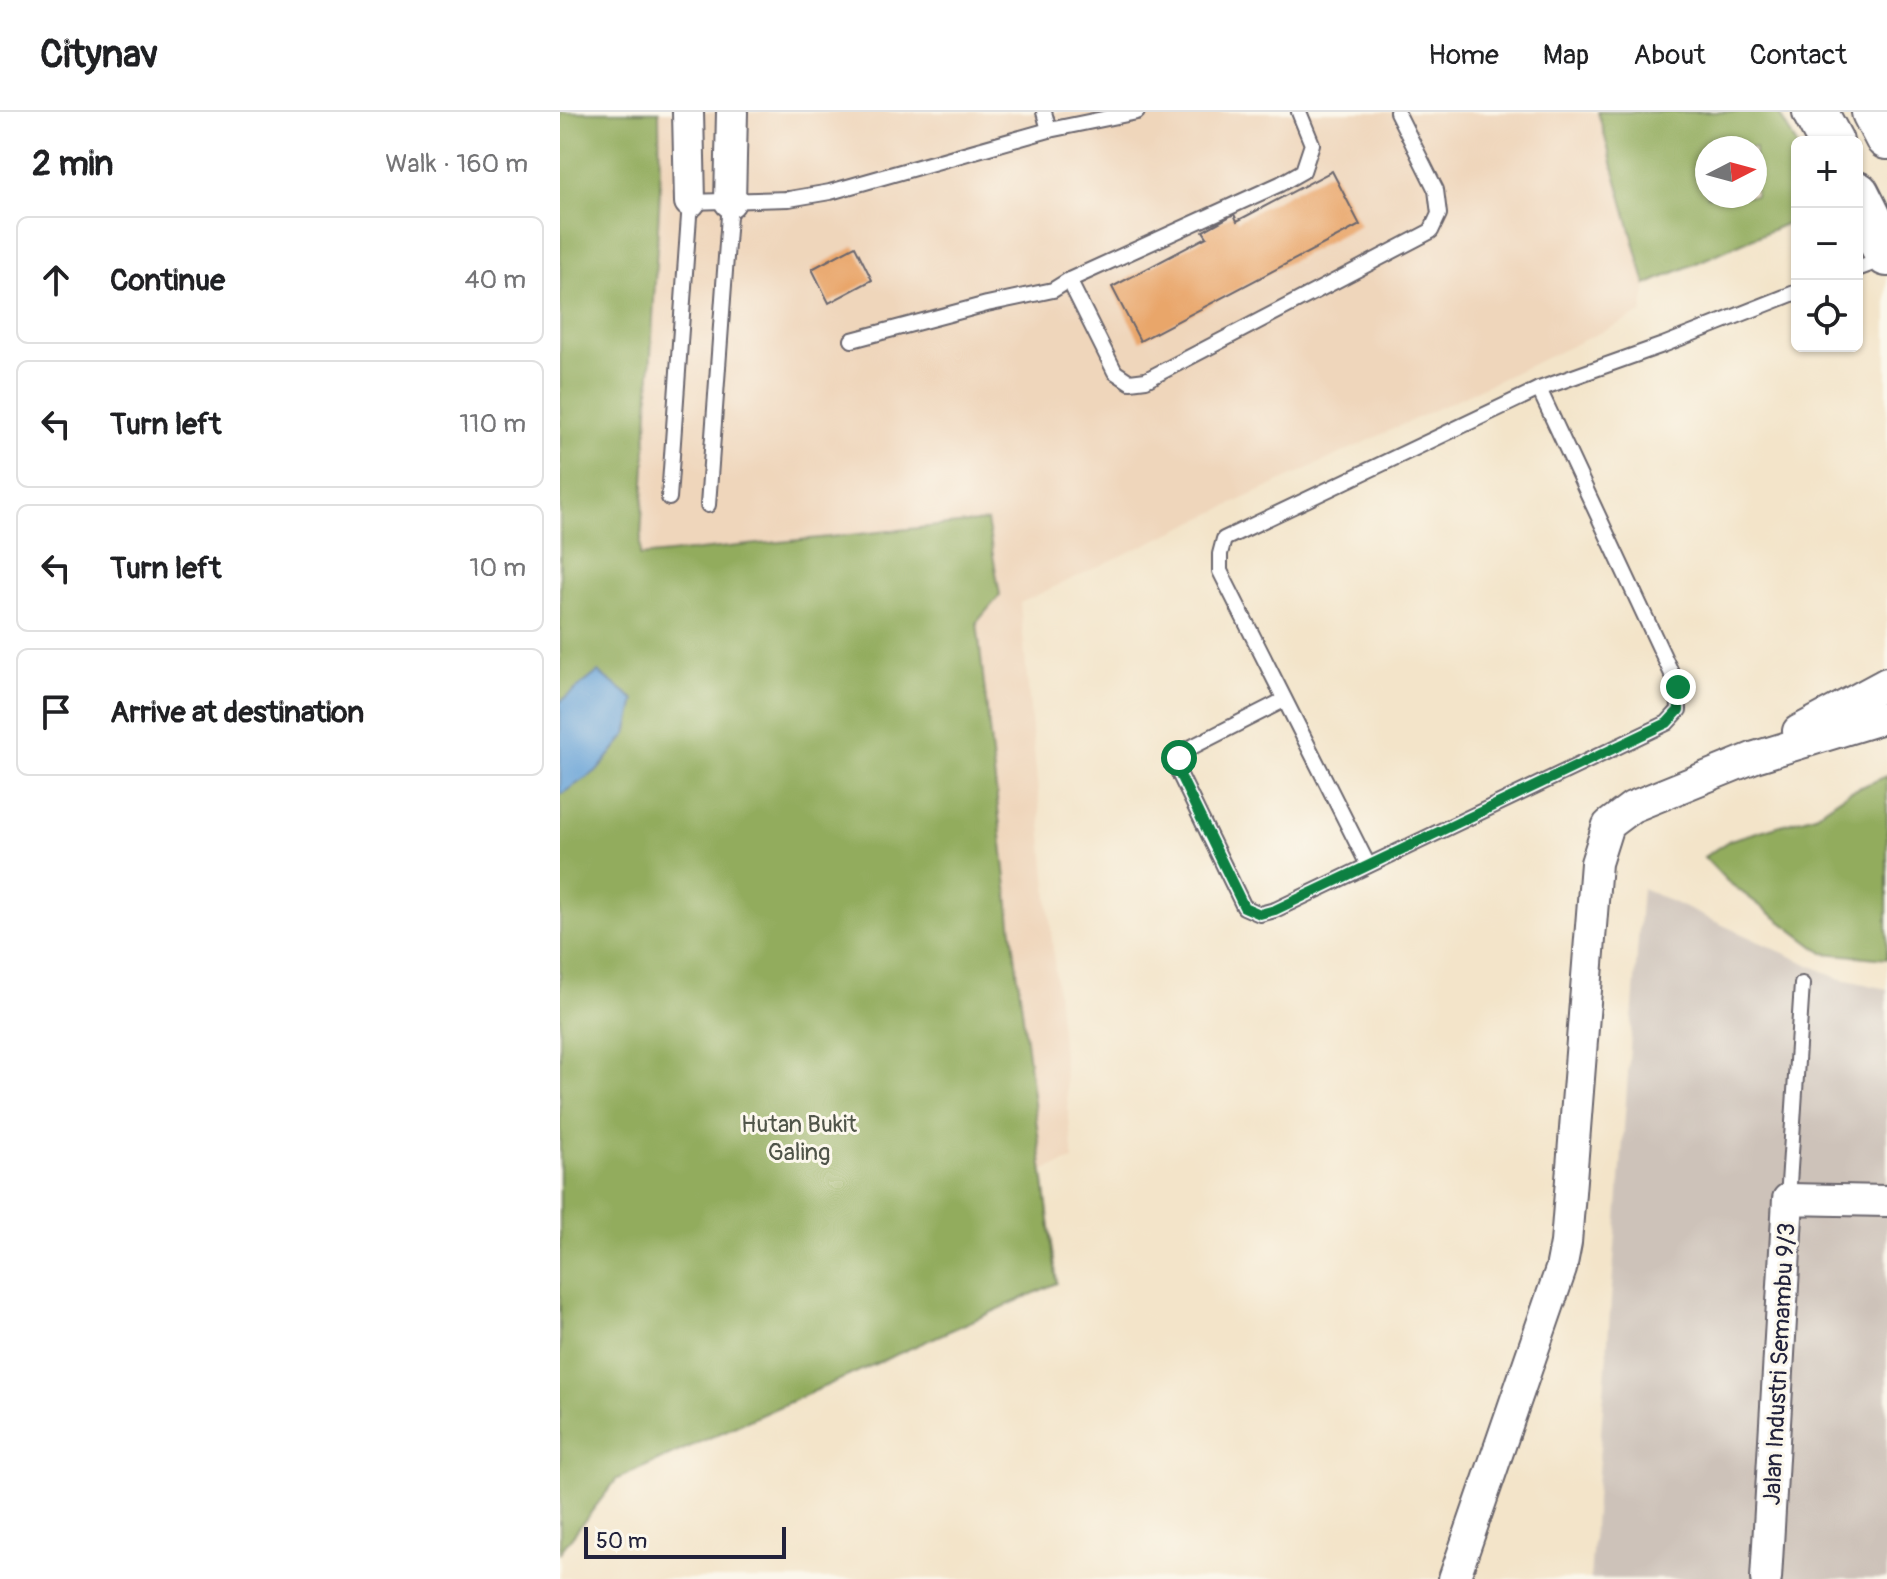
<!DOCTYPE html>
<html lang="en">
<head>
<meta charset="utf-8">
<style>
	:root { --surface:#fff; --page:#f2f2f2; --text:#202124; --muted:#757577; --line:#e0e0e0 }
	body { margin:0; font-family:Pangolin,sans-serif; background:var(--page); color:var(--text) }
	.controls { position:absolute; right:24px; top:24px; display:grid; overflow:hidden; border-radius:12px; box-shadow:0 2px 6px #0004 }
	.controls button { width:72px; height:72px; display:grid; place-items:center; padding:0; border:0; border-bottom:2px solid var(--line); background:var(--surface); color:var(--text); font:40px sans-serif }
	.compass { position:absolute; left:1135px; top:24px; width:72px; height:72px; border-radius:50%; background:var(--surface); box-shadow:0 2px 6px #0004; rotate:84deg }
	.scale { position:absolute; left:24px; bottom:20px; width:202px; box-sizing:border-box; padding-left:8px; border:4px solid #22223b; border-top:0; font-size:22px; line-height:28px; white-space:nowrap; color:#22223b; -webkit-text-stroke:6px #fbf7ec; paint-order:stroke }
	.stop { position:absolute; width:24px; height:24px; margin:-18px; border:6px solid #0b8043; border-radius:50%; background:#fff }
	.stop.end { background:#0b8043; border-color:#fff; box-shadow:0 2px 8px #0008 }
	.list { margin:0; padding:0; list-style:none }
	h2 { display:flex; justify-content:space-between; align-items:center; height:104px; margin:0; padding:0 32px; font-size:34px }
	h2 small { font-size:26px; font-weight:400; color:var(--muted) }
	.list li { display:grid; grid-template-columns:52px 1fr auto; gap:24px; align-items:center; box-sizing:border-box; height:128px; margin:0 16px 16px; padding:0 16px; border:2px solid var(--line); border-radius:12px }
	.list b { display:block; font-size:30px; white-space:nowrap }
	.list em { font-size:26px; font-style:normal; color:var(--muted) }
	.icon { flex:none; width:44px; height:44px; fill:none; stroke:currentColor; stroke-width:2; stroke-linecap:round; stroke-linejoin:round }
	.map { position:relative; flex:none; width:1327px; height:1467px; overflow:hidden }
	header { display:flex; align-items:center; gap:48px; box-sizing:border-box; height:112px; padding:0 40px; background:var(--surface); border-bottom:2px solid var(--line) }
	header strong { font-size:38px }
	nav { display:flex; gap:44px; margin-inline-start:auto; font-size:28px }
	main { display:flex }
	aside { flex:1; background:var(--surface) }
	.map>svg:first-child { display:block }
	.built { fill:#efd6bb; fill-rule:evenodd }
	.industrial { fill:#cdc2b9 }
	.forest { fill:#92ac5d; stroke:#5a674c; stroke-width:2; fill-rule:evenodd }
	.water { fill:#66a2d7; stroke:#446289; stroke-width:2 }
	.building { fill:#e9a66b }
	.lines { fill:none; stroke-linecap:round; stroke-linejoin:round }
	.lane-casing { stroke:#6b666d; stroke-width:18 }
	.street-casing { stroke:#6b666d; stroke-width:34 }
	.highway-casing { stroke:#6b666d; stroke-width:48 }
	.lane { stroke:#fff; stroke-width:14 }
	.street { stroke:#fff; stroke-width:30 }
	.highway { stroke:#fff; stroke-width:44 }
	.route { stroke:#0b8043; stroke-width:10 }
	.labels { text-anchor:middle; stroke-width:6; stroke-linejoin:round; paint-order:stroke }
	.park-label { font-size:24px; fill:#4f5449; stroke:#fbf7ec }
	.street-label { font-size:24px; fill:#22223b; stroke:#fbf7ec }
</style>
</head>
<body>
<header>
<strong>Citynav</strong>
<nav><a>Home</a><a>Map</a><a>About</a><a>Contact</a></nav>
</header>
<main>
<aside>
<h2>2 min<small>Walk · 160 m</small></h2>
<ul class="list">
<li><svg class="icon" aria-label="ahead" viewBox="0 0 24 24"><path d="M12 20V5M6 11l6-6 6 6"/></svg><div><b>Continue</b></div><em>40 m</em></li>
<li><svg class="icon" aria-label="left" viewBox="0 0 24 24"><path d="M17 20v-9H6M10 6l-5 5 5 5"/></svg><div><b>Turn left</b></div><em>110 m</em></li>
<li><svg class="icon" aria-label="left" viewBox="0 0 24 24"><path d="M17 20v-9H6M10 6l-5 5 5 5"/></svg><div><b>Turn left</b></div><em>10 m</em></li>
<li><svg class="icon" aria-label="arrive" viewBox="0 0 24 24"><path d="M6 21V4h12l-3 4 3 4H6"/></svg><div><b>Arrive at destination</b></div></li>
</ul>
</aside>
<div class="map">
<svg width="1327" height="1467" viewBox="0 0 1327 1467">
	<rect width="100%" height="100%" fill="#fbf7ec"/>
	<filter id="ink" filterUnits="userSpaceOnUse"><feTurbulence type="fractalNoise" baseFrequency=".0125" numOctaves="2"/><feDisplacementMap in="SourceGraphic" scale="16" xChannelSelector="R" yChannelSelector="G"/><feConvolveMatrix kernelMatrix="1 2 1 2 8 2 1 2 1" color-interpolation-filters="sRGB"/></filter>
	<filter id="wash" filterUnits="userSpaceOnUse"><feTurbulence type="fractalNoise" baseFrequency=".006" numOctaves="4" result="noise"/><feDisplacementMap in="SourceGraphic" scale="32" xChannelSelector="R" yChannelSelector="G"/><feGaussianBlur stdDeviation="1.8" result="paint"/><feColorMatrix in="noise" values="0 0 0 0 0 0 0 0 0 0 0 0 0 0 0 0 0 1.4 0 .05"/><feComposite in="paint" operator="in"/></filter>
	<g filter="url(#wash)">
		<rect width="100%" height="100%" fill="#f3e4c9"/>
		<!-- built -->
		<path class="built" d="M 0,0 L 1218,0 L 1237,33 L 1237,107 L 1087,173 L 1082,201 L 460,491 L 513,1048 L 0,1227 ZM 1147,36 L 1195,36 L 1195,84 L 1147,84 Z"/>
		<!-- industrial -->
		<polygon class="industrial" points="1082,776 1278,866 1327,877 1327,1467 1030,1467"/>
		<!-- forest -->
		<g class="forest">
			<polygon points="0,0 99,0 100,79 80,444 427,409 440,483 417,510 451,811 497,1171 57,1367 0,1440"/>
			<path d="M 1038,0 L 1218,0 L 1237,33 L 1237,107 L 1086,173 ZM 1147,36 L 1195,36 L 1195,84 L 1147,84 Z"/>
			<polygon points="1327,664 1327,847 1263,841 1167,769 1144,745 1170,728 1255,703 1289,680"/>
		</g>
		<!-- water -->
		<polygon class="water" points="38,560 75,588 67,622 38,658 0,683 0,590"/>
		<g id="blocks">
			<!-- building -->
			<g class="building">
				<polygon points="772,59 800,113 580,229 552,175 647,125 643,119 674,102 677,109"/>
				<polygon points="295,134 312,168 269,191 252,157"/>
			</g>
		</g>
	</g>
	<g filter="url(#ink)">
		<use href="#blocks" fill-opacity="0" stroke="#6b666d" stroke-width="2"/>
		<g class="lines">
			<!-- lane casing -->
			<g class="lane-casing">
				<g id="lane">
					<polyline points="484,0 489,18"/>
					<polyline points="1297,157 1327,146"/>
					<polyline points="509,168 555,260 570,270 586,268 871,119 879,102 876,78 837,0"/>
					<polyline points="292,228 427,192 493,178 509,168 720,72 743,59 752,32 739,0"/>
					<polyline points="109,386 130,90 229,87 270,80 489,18 577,0"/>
					<polyline points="148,393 170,90"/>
					<polyline points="724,588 622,640 617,657 684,795 700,802 715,798 1107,611 1119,598 1118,575 979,277"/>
					<polyline points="808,753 660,459 660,442 664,427 979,277 1103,233 1237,180"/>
					<polyline points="1228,1087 1242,872"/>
				</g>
			</g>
			<!-- street casing -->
			<g class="street-casing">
				<g id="street">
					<polyline points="128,0 130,90"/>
					<polyline points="170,90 172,0"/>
					<polyline points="1238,619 1327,571"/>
					<polyline points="894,1467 1001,1157 1006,1131 1036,751 1048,713 1072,695 1195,645 1327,605"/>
					<polyline points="1206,1467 1228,1087 1327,1089"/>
				</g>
			</g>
			<!-- highway casing -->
			<g class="highway-casing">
				<g id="highway">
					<polyline points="1255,0 1271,30"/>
					<polyline points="1314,0 1327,25"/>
					<polyline points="1297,82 1327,142"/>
				</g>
			</g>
			<!-- lane -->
			<use href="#lane" class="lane"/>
			<!-- street -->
			<use href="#street" class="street"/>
			<!-- highway -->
			<use href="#highway" class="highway"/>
		</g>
	</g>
	<g class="lines" filter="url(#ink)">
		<!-- route -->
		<polyline class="route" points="619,646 617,657 684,795 700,802 715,798 1107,611 1119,598 1118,575"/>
	</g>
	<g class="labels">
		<!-- park labels -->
		<g class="park-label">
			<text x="239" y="1020">Hutan Bukit<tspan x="239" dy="28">Galing</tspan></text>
		</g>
		<!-- street labels -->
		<g class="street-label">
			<text transform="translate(1219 1252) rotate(-87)" y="8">Jalan Industri Semambu 9/3</text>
		</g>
	</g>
</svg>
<div class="controls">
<button>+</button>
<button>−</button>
<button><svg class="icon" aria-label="locate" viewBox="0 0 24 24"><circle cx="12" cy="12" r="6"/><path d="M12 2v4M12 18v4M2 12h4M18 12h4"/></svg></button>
</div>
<svg class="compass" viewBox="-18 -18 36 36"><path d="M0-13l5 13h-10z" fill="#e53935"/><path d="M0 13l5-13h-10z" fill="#757577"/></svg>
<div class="scale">50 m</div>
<div class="stop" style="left:619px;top:646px"></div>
<div class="stop end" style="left:1118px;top:575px"></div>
</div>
</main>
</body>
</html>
